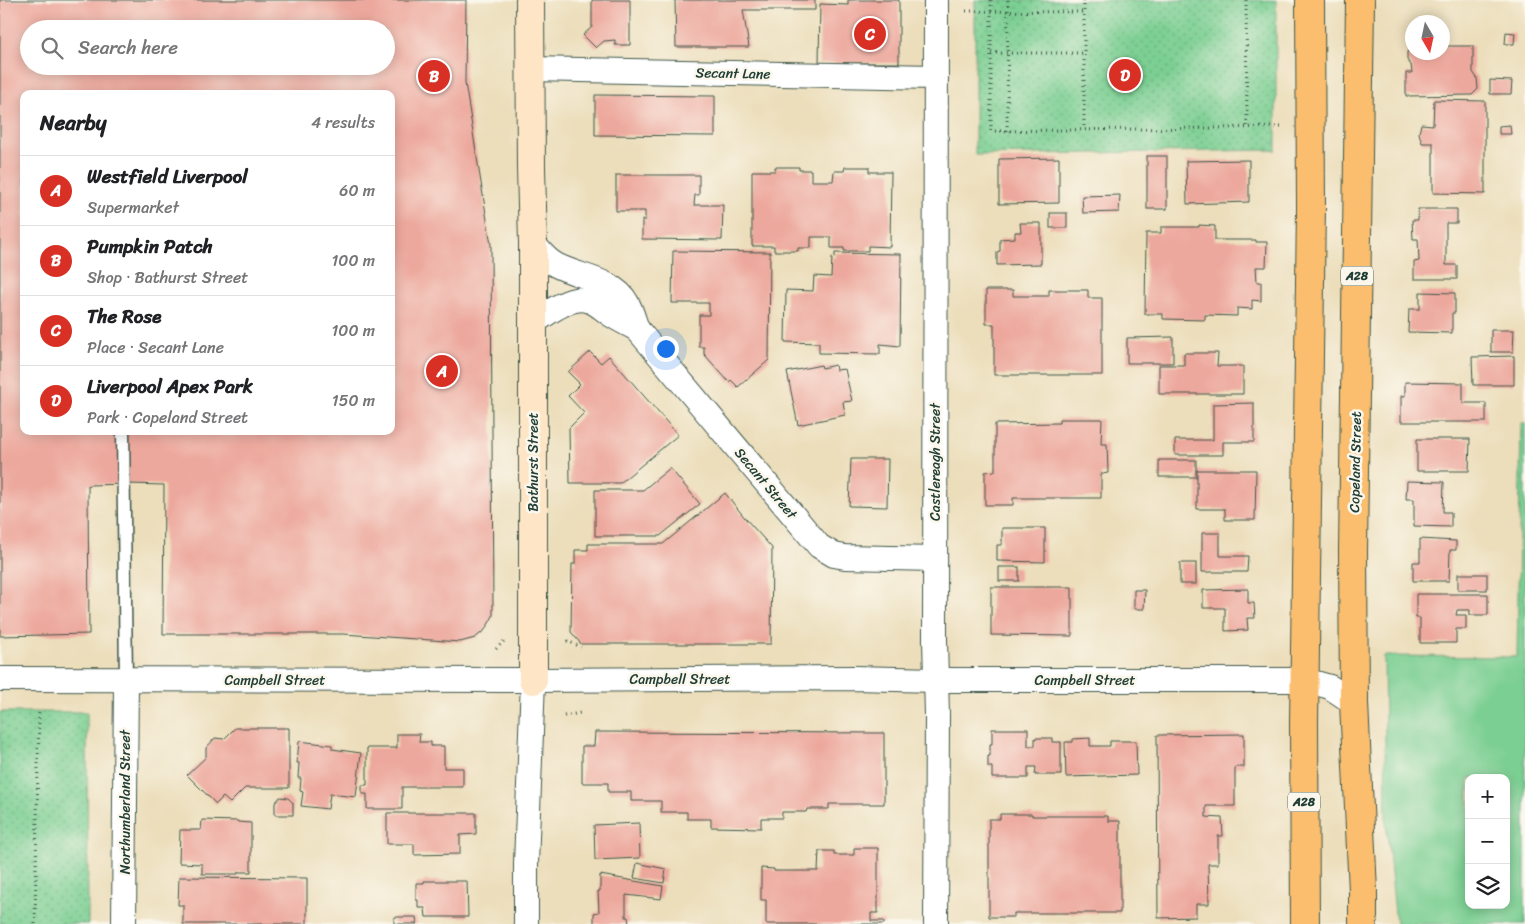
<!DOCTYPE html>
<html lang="en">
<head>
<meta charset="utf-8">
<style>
	:root { --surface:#fff; --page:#f2f2f2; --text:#202124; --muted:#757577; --line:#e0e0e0; --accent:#d93025 }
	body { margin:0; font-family:Sriracha,sans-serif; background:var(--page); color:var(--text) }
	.controls { position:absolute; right:15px; bottom:15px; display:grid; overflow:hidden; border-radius:10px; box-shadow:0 2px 12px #0003 }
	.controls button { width:45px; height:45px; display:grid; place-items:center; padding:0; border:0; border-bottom:1px solid var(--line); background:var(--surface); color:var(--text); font:25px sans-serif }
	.compass { position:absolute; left:1405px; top:15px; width:45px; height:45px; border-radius:50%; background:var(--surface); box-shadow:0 2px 12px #0003; rotate:171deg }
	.you { position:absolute; left:665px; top:348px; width:18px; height:18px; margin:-12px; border:4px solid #fff; border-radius:50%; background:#1a73e8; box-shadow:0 0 0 8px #1a73e833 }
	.badge { display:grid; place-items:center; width:32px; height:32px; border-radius:50%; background:var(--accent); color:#fff; font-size:16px; font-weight:700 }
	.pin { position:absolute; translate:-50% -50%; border:2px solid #fff; box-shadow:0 1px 5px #0006 }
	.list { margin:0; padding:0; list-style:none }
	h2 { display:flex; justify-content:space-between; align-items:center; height:65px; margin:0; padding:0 20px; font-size:21px }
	h2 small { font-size:16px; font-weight:400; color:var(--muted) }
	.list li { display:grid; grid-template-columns:32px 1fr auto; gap:15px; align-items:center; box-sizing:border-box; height:70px; padding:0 20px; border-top:1px solid var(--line) }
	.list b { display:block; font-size:19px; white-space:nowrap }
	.list p { margin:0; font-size:16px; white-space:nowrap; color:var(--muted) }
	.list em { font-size:16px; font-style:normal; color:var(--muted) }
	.icon { flex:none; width:28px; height:28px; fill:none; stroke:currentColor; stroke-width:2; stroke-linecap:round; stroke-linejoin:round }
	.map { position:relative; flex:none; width:1525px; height:924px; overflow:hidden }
	.search { position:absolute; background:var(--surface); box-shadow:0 2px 12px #0003; left:20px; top:20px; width:375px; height:55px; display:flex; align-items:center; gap:12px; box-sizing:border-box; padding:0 18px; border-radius:28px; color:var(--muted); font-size:19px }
	.panel { position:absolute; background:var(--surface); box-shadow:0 2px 12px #0003; left:20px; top:90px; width:375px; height:345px; border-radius:10px }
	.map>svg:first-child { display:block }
	.grass { fill:#7bcf93; stroke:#4d8664; fill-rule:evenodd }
	.park { fill:url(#park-dots); stroke:#4d8664 }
	.building { fill:#eda89d; fill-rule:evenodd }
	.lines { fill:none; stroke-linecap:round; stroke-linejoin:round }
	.lane-casing { stroke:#3e5548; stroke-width:15 }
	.street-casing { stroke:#3e5548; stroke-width:26 }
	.secondary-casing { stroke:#3e5548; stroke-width:30 }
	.highway-casing { stroke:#3e5548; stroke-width:30 }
	.path { stroke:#3e5548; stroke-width:3; stroke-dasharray:1 4; stroke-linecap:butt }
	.lane { stroke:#fff; stroke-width:12 }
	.street { stroke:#fff; stroke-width:24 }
	.secondary { stroke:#fde5c5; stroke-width:28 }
	.highway { stroke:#fabe6e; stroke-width:28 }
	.labels { text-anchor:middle; stroke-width:5; stroke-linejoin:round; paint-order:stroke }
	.shield { fill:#fbf7ec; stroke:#61756b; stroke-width:1 }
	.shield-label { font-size:12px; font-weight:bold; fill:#1f3d34 }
	.street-label { font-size:14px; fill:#1f3d34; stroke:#fbf7ec }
</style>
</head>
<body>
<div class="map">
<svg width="1525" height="924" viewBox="0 0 1525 924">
	<defs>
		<pattern id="park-dots" width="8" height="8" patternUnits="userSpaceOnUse" patternTransform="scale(1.25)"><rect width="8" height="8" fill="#7bcf93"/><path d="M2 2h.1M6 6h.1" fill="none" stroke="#64a979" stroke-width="1.8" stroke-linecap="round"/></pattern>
	</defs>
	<rect width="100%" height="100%" fill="#fbf7ec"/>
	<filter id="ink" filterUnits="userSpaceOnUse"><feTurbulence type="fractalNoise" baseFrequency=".02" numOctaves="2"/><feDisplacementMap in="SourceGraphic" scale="10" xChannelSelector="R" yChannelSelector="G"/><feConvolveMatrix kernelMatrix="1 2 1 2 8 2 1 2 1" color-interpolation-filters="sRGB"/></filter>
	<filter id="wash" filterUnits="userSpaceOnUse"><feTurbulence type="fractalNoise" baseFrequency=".0096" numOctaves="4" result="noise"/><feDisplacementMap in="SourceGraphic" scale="20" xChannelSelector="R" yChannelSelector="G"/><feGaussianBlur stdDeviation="1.12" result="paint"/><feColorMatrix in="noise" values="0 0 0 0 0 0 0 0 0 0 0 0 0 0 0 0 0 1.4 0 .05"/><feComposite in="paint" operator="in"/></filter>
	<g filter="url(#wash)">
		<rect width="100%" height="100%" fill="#ecdebb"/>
		<!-- grass -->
		<path class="grass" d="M 1521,423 L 1525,423 L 1525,924 L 1396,924 L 1386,821 L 1384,656 L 1517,657 ZM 1469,778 L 1506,778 L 1506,905 L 1469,905 Z"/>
		<!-- park -->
		<g class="park">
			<polygon points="975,0 1276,0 1276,150 975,155"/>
			<polygon points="0,712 87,712 88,924 0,924"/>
		</g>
		<g id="blocks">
			<!-- building -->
			<g class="building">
				<path d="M 0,0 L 466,0 L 465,83 L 491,245 L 493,616 L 485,630 L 475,638 L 460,642 L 343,634 L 163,634 L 164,485 L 129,484 L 88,485 L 89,634 L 0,636 ZM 29,29 L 386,29 L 386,66 L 29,66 ZM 24,94 L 391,94 L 391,431 L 24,431 Z"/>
				<polygon points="592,0 630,0 630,45 615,45 615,40 604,41 596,48 583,35 592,27"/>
				<polygon points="675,0 815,0 815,10 743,10 749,47 676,47"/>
				<polygon points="848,0 899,0 899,63 819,63 820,4 848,5"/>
				<polygon points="1506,32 1515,33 1514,44 1505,44"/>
				<polygon points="1412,46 1412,52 1442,52 1442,46 1473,46 1473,72 1477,78 1478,89 1472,95 1406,96 1406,73 1412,73 1411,65 1407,60 1407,52"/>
				<polygon points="1490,80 1512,81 1511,94 1490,94"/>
				<polygon points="595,95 715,96 715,136 595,135"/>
				<polygon points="1434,100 1485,101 1485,194 1433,193 1433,143 1422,143 1419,133 1421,124 1433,125"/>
				<polygon points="1510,125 1511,134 1499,134 1499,126"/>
				<rect x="1147" y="156" width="20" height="53"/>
				<polygon points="1059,158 1059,203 999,204 999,159"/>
				<polygon points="1249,160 1249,202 1187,204 1186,161"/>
				<polygon points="775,167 799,167 799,170 811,170 811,181 833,181 834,171 844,171 845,167 869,167 869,172 891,172 890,247 868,246 868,251 844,251 844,248 831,248 831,237 811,237 811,248 798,248 798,251 774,251 774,246 752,246 752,171 775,171"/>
				<polygon points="616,175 699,175 699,195 695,195 694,205 723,205 722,240 642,239 642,220 645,220 645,211 616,211"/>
				<polygon points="1120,195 1119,212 1083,213 1082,196"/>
				<polygon points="1418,209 1457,209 1457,223 1446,223 1446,265 1457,265 1457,279 1414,279 1414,262 1419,261 1418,239 1413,239 1412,220 1418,220"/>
				<rect x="1050" y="213" width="17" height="15"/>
				<polygon points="1020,223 1041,223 1041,264 997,265 997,252 1000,251 1000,239 1015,238 1015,232 1021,232"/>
				<polygon points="1199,225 1215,226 1215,240 1256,240 1256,242 1267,242 1266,267 1256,267 1257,282 1261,282 1261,301 1252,300 1252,309 1237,308 1237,316 1205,315 1205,320 1163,319 1163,314 1145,314 1146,233 1161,233 1161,227 1199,227"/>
				<polygon points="673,251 770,252 769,360 738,387 731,380 729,382 704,354 704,347 699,347 699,315 709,315 709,303 672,303"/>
				<polygon points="835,253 901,254 900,346 880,344 880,354 819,353 819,343 785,342 786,290 813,291 814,276 831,277 832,257 835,258"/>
				<polygon points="986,290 1013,290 1013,296 1049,296 1049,290 1088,290 1088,298 1102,298 1102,375 994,375 994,324 986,324"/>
				<polygon points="1420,292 1455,293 1455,313 1452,313 1452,333 1408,332 1409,309 1420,309"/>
				<polygon points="1491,330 1514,330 1513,352 1491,352"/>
				<polygon points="1173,337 1173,363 1127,363 1127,338"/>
				<polygon points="590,352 601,363 609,356 678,435 620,483 570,483 569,428 584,413 568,396 580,384 568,372"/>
				<polygon points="1184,353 1218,353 1217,366 1243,366 1243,394 1159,394 1159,365 1184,365"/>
				<polygon points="1514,356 1514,385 1473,385 1472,357"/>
				<polygon points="821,365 822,368 835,365 836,370 845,369 852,401 843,402 845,415 798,425 787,372"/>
				<polygon points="1405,382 1463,383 1463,403 1486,403 1486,422 1401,422 1401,396 1405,396"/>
				<polygon points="1254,403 1254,442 1223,442 1223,455 1175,455 1175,440 1213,440 1213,404"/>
				<polygon points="1059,419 1102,419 1101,444 1107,444 1108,473 1101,474 1101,498 1013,498 1013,505 985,505 985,472 995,471 995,424 1059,423"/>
				<polygon points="1417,439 1470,439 1469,471 1417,471"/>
				<polygon points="851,459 888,459 887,507 849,506"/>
				<rect x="1159" y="460" width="37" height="17"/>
				<polygon points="670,468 700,504 660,536 595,536 595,490 643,490"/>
				<polygon points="1197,470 1256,470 1255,520 1225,520 1225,509 1197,509"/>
				<polygon points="1407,481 1444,482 1443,512 1451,512 1451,527 1414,526 1414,499 1406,499"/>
				<polygon points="725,493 745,518 772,548 771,644 581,644 571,632 572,564 575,564 575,550 588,550 588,544 663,544"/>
				<polygon points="1002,528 1045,528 1045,562 997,561 997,545 1002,545"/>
				<polygon points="1202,533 1220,533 1220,556 1248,556 1247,572 1202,572"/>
				<polygon points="1420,539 1456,541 1456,550 1450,550 1449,581 1413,581 1413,562 1420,562"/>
				<rect x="1180" y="563" width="16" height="21"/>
				<rect x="999" y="567" width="20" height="14"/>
				<rect x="1458" y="574" width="29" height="16"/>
				<polygon points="991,587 1072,587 1072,636 991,635"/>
				<polygon points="1248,589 1248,603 1254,603 1255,618 1247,618 1248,630 1225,631 1225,608 1203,608 1203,590"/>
				<polygon points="1134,590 1145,590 1144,609 1134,609"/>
				<polygon points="1416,594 1488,594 1488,615 1470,615 1470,610 1457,610 1456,615 1466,615 1466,629 1456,629 1456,643 1420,643 1420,618 1416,618"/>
				<polygon points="235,728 289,728 289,788 245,788 230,803 223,797 216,804 187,775 206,757 206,748 215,738 224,739"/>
				<polygon points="992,729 1028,729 1028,746 1035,746 1035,738 1052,738 1052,742 1061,742 1061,775 1035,775 1036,767 1028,767 1028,778 992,778 992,767 988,767 988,756 990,756 990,744 992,744"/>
				<polygon points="595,732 884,733 884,804 829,804 829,809 807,809 806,812 782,812 782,818 761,818 761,828 711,827 711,819 687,819 687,812 661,812 661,801 631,801 631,792 608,792 608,783 582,783 582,746 594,746"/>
				<polygon points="397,734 420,734 419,742 431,742 431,746 444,746 444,768 463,768 463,787 402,787 402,809 367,809 367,794 362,794 362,785 367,785 367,748 397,748"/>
				<polygon points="1244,734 1244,767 1235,767 1235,806 1206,806 1206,817 1222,818 1223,836 1218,836 1218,864 1208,864 1209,904 1196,904 1196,917 1158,918 1157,735"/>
				<polygon points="1090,738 1090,746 1110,746 1110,741 1136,741 1137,775 1066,777 1065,742 1073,742 1073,739"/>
				<polygon points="299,741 332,745 332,749 361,753 356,797 330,794 328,809 301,806 303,792 300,791 301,778 298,778 299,763 297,763"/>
				<polygon points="280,797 288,798 293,803 293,815 275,815 275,803"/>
				<polygon points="387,813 476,813 476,834 460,835 460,854 414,855 414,844 387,844"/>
				<polygon points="1000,814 1032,814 1032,816 1108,816 1108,821 1120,821 1120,913 1014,913 1014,917 989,917 989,819 1000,819"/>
				<polygon points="202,820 238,821 238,822 251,823 251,872 238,872 238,874 202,874 202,864 179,863 180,830 201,830"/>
				<polygon points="639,823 640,858 595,860 594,825"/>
				<polygon points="854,848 878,848 878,913 871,913 871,921 884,921 884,924 766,924 766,900 761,900 761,868 774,869 774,871 818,871 819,851 834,851 834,855 854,855"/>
				<polygon points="637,863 666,869 664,883 634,878"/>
				<polygon points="600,875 663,886 661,899 626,895 626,917 628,917 629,924 594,924 594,913 599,912 598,891 600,891"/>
				<polygon points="179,877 307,878 307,924 183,924 183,905 178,905"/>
				<polygon points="424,881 467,881 468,917 426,917 425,908 418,908 418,900 416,900 416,883 424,883"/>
				<polygon points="394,917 416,917 417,924 394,924"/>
			</g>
		</g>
	</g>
	<g filter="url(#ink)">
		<use href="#blocks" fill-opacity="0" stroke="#3e5548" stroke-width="1"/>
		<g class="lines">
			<!-- lane casing -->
			<g class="lane-casing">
				<polyline id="lane" points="123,431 126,679"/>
			</g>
			<!-- street casing -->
			<g class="street-casing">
				<g id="street">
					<polyline points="936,0 935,640 937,715 936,924"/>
					<polyline points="530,69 936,77"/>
					<path d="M 533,243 C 540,251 546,260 556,265 C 578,277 614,279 627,303 C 632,311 634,321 637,329 L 819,546 L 834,555 L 845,557 L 935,559"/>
					<path d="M 533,323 C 545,315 560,303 575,300 C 592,296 600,308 613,316 C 621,321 629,325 637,329"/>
					<polyline points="0,679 533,680 854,678 936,680 1305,680 1330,687 1354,703"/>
					<polyline points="124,924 126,679"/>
					<polyline points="526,924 526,864 533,680"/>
				</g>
			</g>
			<!-- secondary casing -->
			<g class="secondary-casing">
				<polyline id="secondary" points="530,0 531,168 533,243 533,680"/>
			</g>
			<!-- highway casing -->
			<g class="highway-casing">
				<g id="highway">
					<polyline points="1360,0 1353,551 1354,703 1363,891 1363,924"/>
					<polyline points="1305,924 1304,723 1311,208 1310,0"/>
				</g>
			</g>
			<!-- path -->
			<g class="path">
				<polyline points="991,0 991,131 1283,127 1283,126"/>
				<polyline points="1084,0 1084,129"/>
				<polyline points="1246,0 1247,127"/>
				<polyline points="966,11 1084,12"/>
				<polyline points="991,53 1084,53"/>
				<polyline points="1007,131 1008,0"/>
				<polyline points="567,641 581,647"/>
				<polyline points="496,649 504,641"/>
				<polyline points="564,716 580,713"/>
				<polyline points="35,924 39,712"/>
			</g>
			<!-- lane -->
			<use href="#lane" class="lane"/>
			<!-- street -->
			<use href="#street" class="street"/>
			<!-- secondary -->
			<use href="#secondary" class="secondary"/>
			<!-- highway -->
			<use href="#highway" class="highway"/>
		</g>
	</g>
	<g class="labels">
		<!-- shield labels -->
		<g class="shield">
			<rect x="1341" y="266.5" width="32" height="19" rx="4"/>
			<rect x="1288" y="792.5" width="32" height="19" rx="4"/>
		</g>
		<g class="shield-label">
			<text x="1357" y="280">A28</text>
			<text x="1304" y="806">A28</text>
		</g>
		<!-- street labels -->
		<g class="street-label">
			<text transform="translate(733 73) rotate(1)" y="5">Secant Lane</text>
			<text transform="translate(533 462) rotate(-90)" y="5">Bathurst Street</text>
			<text transform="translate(935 462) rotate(-90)" y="5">Castlereagh Street</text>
			<text transform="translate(1355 462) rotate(-89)" y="5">Copeland Street</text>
			<text transform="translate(766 483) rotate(50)" y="5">Secant Street</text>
			<text x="680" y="684">Campbell Street</text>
			<text x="275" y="685">Campbell Street</text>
			<text x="1085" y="685">Campbell Street</text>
			<text transform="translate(125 802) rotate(-90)" y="5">Northumberland Street</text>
		</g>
	</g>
</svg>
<div class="controls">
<button>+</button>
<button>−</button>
<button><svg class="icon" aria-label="layers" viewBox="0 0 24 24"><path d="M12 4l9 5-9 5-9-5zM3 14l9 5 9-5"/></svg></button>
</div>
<svg class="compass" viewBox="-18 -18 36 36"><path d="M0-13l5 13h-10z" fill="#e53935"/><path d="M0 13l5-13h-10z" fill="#757577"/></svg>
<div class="you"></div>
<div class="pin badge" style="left:442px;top:371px">A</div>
<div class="pin badge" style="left:434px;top:76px">B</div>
<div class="pin badge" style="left:870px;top:34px">C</div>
<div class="pin badge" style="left:1125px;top:75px">D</div>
<div class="search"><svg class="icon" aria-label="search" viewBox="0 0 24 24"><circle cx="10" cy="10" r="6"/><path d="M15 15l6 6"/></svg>Search here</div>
<section class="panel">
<h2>Nearby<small>4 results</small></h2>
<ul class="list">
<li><span class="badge">A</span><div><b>Westfield Liverpool</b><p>Supermarket</p></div><em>60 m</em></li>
<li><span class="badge">B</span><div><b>Pumpkin Patch</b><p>Shop · Bathurst Street</p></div><em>100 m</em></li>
<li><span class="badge">C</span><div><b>The Rose</b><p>Place · Secant Lane</p></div><em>100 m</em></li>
<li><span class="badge">D</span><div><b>Liverpool Apex Park</b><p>Park · Copeland Street</p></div><em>150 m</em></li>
</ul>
</section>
</div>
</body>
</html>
